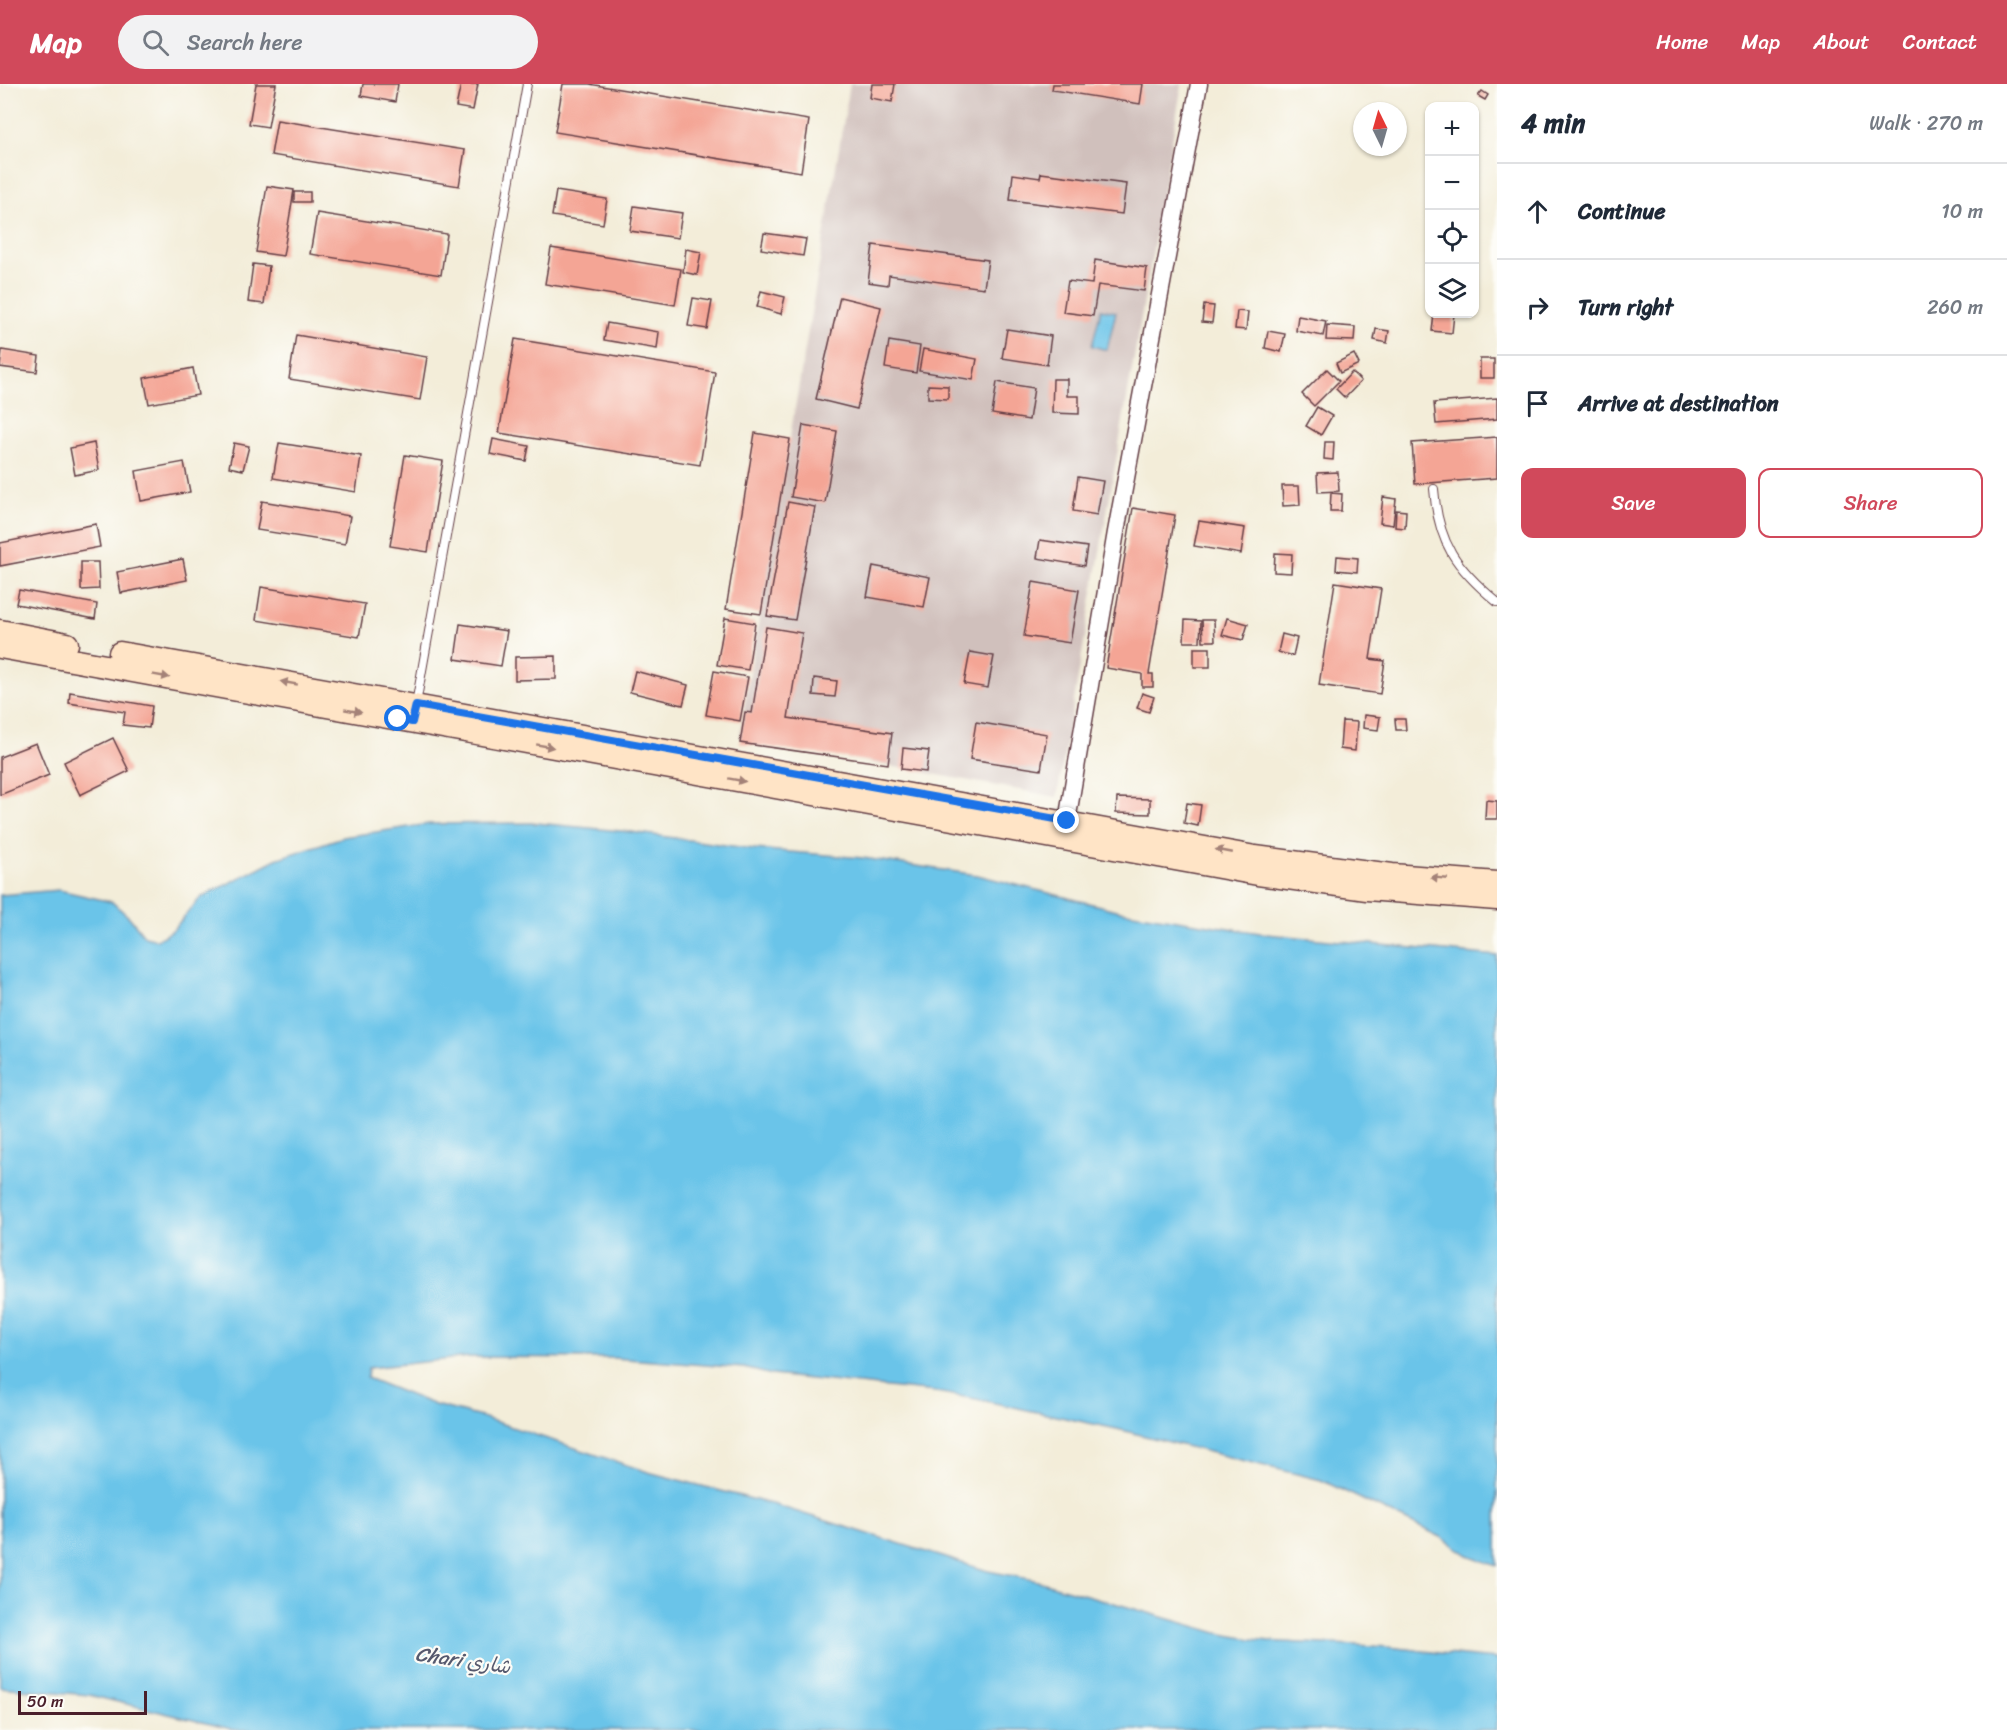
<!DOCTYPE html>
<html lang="en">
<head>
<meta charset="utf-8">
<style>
	:root { --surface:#fff; --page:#f2f2f3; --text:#1f2937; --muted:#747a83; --line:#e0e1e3; --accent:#d1495b }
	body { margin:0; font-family:Sriracha,"Playpen Sans Arabic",sans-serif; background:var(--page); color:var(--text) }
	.controls { position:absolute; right:18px; top:18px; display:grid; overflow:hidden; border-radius:12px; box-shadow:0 2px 4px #0004 }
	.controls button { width:54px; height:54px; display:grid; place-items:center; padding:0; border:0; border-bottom:2px solid var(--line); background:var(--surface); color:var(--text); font:30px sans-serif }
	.compass { position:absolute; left:1353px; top:18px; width:54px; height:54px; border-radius:50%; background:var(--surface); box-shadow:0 2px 4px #0004; rotate:355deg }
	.scale { position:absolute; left:18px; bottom:15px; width:129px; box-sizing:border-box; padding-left:6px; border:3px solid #4a1f2b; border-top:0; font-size:16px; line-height:21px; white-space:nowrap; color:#4a1f2b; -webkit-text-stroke:4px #fdfcf7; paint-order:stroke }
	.stop { position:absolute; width:18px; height:18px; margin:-14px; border:4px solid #1a73e8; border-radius:50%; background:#fff }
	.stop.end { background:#1a73e8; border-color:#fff; box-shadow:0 2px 6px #0008 }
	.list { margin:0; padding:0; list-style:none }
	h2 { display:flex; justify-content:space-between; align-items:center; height:78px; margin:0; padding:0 24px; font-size:26px }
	h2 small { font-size:20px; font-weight:400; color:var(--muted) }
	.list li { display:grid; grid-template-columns:39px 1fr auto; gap:18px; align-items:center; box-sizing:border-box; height:96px; padding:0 24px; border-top:2px solid var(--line) }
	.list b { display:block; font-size:22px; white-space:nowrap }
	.list em { font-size:20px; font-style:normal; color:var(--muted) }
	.actions { display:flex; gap:12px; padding:18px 24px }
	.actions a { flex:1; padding:14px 0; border:2px solid var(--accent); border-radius:12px; text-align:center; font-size:21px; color:var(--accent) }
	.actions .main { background:var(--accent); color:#fff }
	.icon { flex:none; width:33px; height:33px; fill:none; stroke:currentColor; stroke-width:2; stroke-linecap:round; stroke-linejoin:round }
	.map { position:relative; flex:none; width:1497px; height:1646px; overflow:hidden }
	header { display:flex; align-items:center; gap:36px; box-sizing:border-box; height:84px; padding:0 30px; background:var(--accent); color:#fff }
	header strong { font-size:28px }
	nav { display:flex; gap:33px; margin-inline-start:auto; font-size:21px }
	.search { width:420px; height:54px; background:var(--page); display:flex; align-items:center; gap:15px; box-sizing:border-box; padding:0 21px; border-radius:33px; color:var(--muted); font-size:22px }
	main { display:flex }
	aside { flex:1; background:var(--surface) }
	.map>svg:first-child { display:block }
	.industrial { fill:#d0c0bc }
	.water { fill:#6bc4e9; stroke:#5a728a; stroke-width:1.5 }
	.building { fill:#f4a595 }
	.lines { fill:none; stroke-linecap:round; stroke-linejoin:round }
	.lane-casing { stroke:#633e45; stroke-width:10 }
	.street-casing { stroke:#633e45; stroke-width:19 }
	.secondary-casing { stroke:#633e45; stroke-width:25 }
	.lane { stroke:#fff; stroke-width:8 }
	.street { stroke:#fff; stroke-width:16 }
	.secondary { stroke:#ffe4c6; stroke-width:22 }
	.oneway { fill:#a48278 }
	.route { stroke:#1a73e8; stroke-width:8 }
	.labels { text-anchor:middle; stroke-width:4.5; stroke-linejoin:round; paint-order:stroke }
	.water-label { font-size:20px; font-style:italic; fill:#56596e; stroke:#fdfcf7 }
</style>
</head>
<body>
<header>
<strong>Map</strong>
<div class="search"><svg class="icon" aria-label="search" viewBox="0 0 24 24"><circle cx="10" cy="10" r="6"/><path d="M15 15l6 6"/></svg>Search here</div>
<nav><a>Home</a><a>Map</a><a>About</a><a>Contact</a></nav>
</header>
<main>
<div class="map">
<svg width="1497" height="1646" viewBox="0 0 1497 1646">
	<rect width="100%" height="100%" fill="#fdfcf7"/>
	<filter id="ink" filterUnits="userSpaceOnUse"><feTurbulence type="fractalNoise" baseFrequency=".0167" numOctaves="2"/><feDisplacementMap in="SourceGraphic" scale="12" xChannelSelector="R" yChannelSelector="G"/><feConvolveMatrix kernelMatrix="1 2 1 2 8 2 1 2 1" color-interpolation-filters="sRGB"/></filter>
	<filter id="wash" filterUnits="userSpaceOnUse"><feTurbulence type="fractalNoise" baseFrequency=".008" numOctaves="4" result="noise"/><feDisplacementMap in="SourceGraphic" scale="24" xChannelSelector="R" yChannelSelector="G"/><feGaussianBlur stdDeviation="1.35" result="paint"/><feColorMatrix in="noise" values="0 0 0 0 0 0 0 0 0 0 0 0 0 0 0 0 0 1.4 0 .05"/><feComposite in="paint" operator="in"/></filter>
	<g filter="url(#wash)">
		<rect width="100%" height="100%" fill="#f3edd9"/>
		<!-- industrial -->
		<polygon class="industrial" points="850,0 1182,0 1057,713 739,654"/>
		<!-- water -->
		<g class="water">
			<polygon points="1101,225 1116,228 1107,266 1092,262"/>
			<path d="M 536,739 L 631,748 L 754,765 L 863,774 L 977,791 L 1120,827 L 1266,850 L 1497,872 L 1497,1482 L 1468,1471 L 1441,1453 L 1321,1396 L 1117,1345 L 976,1315 L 936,1308 L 772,1291 L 744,1284 L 614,1274 L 469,1273 L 368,1284 L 367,1294 L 435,1321 L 481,1333 L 648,1388 L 775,1421 L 988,1487 L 1034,1496 L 1218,1549 C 1274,1562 1330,1558 1387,1563 C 1424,1566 1460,1573 1497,1575 L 1497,1646 L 235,1646 L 89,1611 L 0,1603 L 0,811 L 59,806 L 112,818 L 130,834 L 145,853 L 157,856 L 173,846 L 200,814 L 276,775 L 343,753 L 429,740 Z"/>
		</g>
		<g id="blocks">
			<!-- building -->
			<g class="building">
				<polygon points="256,0 276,0 268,43 249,40"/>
				<polygon points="363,0 398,0 395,18 361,12"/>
				<polygon points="461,0 478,0 473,26 456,23"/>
				<polygon points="563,0 589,0 809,36 801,88 555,48"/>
				<polygon points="872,0 895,0 892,18 870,14"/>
				<polygon points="1053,0 1143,0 1140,20 1052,6"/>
				<polygon points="1482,7 1488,11 1485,16 1478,12"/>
				<polygon points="277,36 465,66 459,102 271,71"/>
				<polygon points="1041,89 1126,100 1122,130 1010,116 1013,90 1040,94"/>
				<polygon points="267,102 294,106 283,172 256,168"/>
				<polygon points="556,107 607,115 603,140 552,132"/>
				<rect x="294" y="108" width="16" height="10"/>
				<polygon points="634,122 682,129 678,154 630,147"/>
				<polygon points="317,129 447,150 441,191 310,170"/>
				<polygon points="764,149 806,155 803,172 761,165"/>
				<polygon points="873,161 988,176 984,204 889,191 888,201 868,198"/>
				<polygon points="551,164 681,185 675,221 545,200"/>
				<polygon points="686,165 701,168 697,191 683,188"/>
				<polygon points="1095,176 1147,184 1144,207 1098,201 1093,232 1063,228 1068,197 1092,200"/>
				<polygon points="253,180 269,182 264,220 248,218"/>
				<polygon points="761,207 785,213 781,230 757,223"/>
				<polygon points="840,213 881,223 857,325 816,315"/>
				<polygon points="693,214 712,217 707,245 688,242"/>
				<polygon points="1204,221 1214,222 1212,239 1202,238"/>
				<polygon points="1237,227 1248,228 1246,246 1235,245"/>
				<polygon points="1434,230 1454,230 1452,249 1432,247"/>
				<polygon points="1298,232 1326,237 1323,252 1296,247"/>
				<polygon points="607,239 659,248 657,265 604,256"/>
				<polygon points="1327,241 1355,243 1354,257 1326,256"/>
				<polygon points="1007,245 1051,252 1047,281 1002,274"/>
				<polygon points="1376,245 1389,247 1387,259 1374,256"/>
				<polygon points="1268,247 1285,250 1281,268 1265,264"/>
				<polygon points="296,251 427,273 420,316 289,295"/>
				<polygon points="515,255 715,288 700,381 499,349"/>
				<polygon points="889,257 920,262 916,289 885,284"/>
				<polygon points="923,265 977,275 973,296 919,287"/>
				<polygon points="2,266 39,272 37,288 0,283"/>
				<polygon points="1354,270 1359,280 1340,289 1336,279"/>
				<rect x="1480" y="275" width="14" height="19"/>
				<polygon points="193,284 198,311 149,320 144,294"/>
				<polygon points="1327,285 1339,297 1314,322 1302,310"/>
				<polygon points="1352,288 1361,297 1345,314 1336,305"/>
				<polygon points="1053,295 1067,295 1067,312 1079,312 1079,330 1052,329"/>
				<polygon points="997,298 1034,304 1029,336 992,330"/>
				<polygon points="928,301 948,302 948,315 928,314"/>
				<polygon points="1497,314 1497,335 1436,340 1434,319"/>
				<polygon points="1317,323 1332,332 1321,351 1306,342"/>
				<polygon points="803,341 837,347 825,419 791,413"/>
				<polygon points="755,349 790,355 761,530 726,525"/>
				<polygon points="1497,353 1497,394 1415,400 1412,359"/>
				<polygon points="493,355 529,362 526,377 490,370"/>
				<polygon points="1325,358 1334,358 1333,376 1324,375"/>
				<polygon points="94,359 99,386 75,391 70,364"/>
				<polygon points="234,359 249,362 243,386 229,383"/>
				<polygon points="279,359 361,372 356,408 273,394"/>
				<polygon points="405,371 443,377 428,468 390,462"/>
				<polygon points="184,378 190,408 141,417 136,387"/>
				<polygon points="1338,388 1339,407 1318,408 1317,389"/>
				<polygon points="1078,393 1103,397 1097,431 1073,427"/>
				<polygon points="1282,402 1299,402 1300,421 1283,422"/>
				<polygon points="1331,409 1342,410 1341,427 1330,427"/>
				<polygon points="1383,413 1396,415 1393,441 1380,439"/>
				<polygon points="262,417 350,432 345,460 257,446"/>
				<polygon points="788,418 815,423 795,536 767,532"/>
				<polygon points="1133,424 1175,431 1149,590 1153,590 1153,603 1142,603 1142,590 1106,584"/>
				<polygon points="1396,426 1406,427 1405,444 1395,443"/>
				<polygon points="1199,437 1245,444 1241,470 1194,462"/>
				<polygon points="96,440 100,463 0,482 0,459"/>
				<polygon points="1040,456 1087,463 1084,482 1037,474"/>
				<polygon points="1275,469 1292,470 1291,489 1274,488"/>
				<polygon points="1337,472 1358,474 1357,488 1336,486"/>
				<polygon points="183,475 187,496 121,509 117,488"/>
				<polygon points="81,478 98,478 99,505 81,506"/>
				<polygon points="873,482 930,493 924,523 867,513"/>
				<polygon points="1033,498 1079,506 1070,559 1024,552"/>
				<polygon points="1335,498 1381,505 1370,575 1385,577 1380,610 1319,601"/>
				<polygon points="261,503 365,520 359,553 256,536"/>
				<polygon points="19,506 97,520 95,535 16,520"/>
				<polygon points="725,534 755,539 748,586 717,581"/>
				<polygon points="1227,534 1248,540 1243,556 1222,551"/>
				<polygon points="1185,536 1201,537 1200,558 1184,558"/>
				<polygon points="1202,536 1214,536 1215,557 1203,557"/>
				<polygon points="460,540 507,547 501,582 455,575"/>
				<polygon points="766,543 802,549 788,634 892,649 888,680 740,659 745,628 752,629"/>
				<polygon points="1282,550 1297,554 1293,572 1278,568"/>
				<rect x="1194" y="564" width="16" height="19"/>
				<polygon points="970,568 994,572 988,604 964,600"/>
				<polygon points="556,572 556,595 515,596 515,573"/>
				<polygon points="635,587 688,601 683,621 630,608"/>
				<polygon points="714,587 748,593 740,637 706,631"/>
				<polygon points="814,594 837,597 835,613 813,611"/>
				<polygon points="70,608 152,622 149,644 123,641 125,628 69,619"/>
				<polygon points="1142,609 1154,613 1149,628 1137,624"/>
				<polygon points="1364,631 1380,633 1378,646 1363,644"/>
				<polygon points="1395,635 1405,635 1406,646 1396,646"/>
				<polygon points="1342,637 1357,638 1355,667 1340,665"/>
				<polygon points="976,638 1047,650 1041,686 970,675"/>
				<polygon points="113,654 129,687 80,711 64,678"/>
				<polygon points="36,659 49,691 0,711 0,673"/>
				<polygon points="903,664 929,667 926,688 901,685"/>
				<polygon points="1117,714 1150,715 1150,730 1116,729"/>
				<polygon points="1486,716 1497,717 1497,735 1485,735"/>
				<polygon points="1187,719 1201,721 1198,742 1184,739"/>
			</g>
		</g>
	</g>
	<g filter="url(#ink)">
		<use href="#blocks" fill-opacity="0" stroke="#633e45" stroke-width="1.5"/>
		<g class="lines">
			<!-- lane casing -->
			<g class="lane-casing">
				<g id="lane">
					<path d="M 1434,405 C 1438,459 1456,484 1497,518"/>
					<polyline points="416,620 527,0"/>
				</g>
			</g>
			<!-- street casing -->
			<g class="street-casing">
				<polyline id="street" points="1065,749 1116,448 1199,0"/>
			</g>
			<!-- secondary casing -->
			<g class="secondary-casing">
				<g id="secondary">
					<polyline points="0,547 67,560"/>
					<polyline points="0,563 1258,790 1367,805 1497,815"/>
					<polyline points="120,569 1255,773 1392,791 1497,799"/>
				</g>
			</g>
			<!-- lane -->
			<use href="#lane" class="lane"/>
			<!-- street -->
			<use href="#street" class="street"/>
			<!-- secondary -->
			<use href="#secondary" class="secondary"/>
		</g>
		<!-- one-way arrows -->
		<defs><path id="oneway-solid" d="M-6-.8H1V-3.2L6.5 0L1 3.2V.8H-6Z" transform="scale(1.5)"/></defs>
		<g class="oneway">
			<use href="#oneway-solid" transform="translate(161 592) rotate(10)"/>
			<use href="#oneway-solid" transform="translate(289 599) rotate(-170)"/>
			<use href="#oneway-solid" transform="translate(353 627) rotate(10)"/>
			<use href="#oneway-solid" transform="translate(545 662) rotate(10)"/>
			<use href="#oneway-solid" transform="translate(737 696) rotate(10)"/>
			<use href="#oneway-solid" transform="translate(1224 767) rotate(-169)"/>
			<use href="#oneway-solid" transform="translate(1439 794) rotate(-175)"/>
		</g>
	</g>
	<g class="lines" filter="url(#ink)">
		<!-- route -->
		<polyline class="route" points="398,635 412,638 416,621 1067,737"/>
	</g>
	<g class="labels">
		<!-- water labels -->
		<g class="water-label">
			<text transform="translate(463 1576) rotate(8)" y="7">Chari شاري</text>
		</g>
	</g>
</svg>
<div class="controls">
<button>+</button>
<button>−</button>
<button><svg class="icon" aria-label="locate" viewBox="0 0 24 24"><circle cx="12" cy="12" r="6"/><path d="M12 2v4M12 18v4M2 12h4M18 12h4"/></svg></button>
<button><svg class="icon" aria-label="layers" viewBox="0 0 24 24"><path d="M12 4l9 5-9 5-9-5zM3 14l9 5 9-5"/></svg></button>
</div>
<svg class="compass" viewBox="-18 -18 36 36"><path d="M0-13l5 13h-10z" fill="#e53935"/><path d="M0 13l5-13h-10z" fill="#747a83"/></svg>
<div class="scale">50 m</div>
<div class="stop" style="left:398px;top:635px"></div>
<div class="stop end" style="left:1067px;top:737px"></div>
</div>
<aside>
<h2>4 min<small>Walk · 270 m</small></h2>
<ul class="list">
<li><svg class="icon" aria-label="ahead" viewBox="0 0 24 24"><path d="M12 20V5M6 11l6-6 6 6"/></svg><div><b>Continue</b></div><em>10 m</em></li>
<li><svg class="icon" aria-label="right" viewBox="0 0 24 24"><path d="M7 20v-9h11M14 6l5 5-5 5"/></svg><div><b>Turn right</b></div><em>260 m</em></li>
<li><svg class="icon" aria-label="arrive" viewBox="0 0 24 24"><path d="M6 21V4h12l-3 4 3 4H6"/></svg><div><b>Arrive at destination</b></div></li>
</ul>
<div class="actions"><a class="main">Save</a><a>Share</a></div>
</aside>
</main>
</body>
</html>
